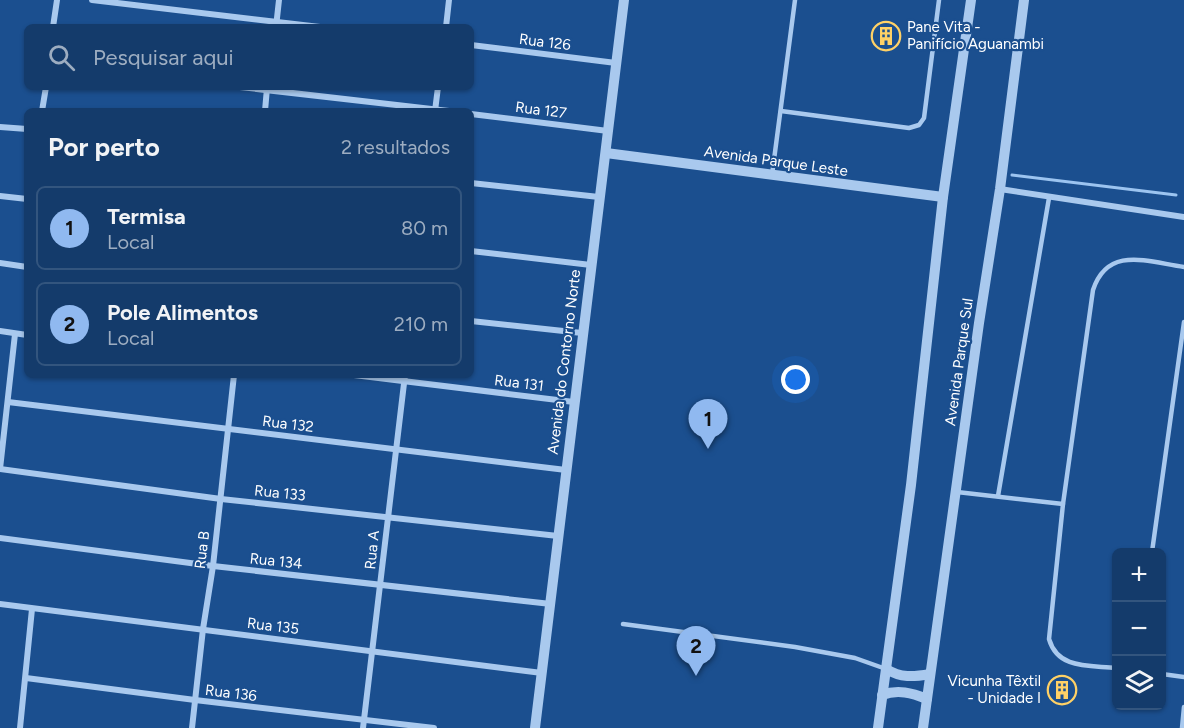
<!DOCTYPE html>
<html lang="pt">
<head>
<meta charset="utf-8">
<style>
	:root { --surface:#143b6b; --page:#214673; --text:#f1f3f6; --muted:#9dadc1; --line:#33557e; --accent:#90b9f0 }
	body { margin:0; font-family:Figtree,sans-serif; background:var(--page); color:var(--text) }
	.controls { position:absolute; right:18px; bottom:18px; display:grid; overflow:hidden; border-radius:9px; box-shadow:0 2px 4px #0004 }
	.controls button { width:54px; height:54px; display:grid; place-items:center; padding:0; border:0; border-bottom:2px solid var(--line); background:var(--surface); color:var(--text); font:30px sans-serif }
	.you { position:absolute; left:796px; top:380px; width:21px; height:21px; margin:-15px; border:4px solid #fff; border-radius:50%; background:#1a73e8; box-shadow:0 0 0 9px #1a73e833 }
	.badge { display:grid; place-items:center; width:39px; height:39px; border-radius:50%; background:var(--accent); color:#111; font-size:20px; font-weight:700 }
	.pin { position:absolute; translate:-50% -50px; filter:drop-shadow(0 2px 3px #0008) }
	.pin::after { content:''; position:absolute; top:32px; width:21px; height:18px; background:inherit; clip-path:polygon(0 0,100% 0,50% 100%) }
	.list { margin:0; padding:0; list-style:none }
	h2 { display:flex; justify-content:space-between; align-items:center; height:78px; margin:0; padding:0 24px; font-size:26px }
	h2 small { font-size:20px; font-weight:400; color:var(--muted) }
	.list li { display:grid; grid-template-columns:39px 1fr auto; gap:18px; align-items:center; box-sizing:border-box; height:84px; margin:0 12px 12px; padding:0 12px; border:2px solid var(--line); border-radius:9px }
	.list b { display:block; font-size:22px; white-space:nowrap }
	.list p { margin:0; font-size:20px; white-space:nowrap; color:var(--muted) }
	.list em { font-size:20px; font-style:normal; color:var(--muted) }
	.icon { flex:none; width:33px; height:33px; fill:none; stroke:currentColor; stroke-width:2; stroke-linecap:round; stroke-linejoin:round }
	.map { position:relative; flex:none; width:1184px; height:728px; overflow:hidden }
	.search { position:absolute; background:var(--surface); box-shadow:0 2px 4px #0004; left:24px; top:24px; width:450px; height:66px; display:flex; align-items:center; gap:15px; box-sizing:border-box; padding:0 21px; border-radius:9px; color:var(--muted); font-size:22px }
	.panel { position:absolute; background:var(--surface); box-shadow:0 2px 4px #0004; left:24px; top:108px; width:450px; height:270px; border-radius:9px }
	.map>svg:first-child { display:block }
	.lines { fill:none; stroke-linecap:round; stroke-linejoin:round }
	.stream { stroke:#9cc4f0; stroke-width:3 }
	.service { stroke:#a9c9ee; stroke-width:4.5 }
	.minor { stroke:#a9c9ee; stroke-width:6 }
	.tertiary { stroke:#a9c9ee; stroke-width:10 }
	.labels { text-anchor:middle; stroke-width:4.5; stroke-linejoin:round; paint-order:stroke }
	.poi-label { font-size:15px; fill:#fff; stroke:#1b4f8f; text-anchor:start }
	.street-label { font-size:15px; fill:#fff; stroke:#1b4f8f }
</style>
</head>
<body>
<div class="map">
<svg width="1184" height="728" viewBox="0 0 1184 728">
	<rect width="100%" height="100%" fill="#1b4f8f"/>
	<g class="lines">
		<!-- stream -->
		<polyline class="stream" points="1012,175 1176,195"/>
		<!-- service -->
		<g class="service">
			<polyline points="781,111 909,128 919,125 924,118 939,0"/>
			<polyline points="772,175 795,0"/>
			<polyline points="957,492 1063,504"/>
			<polyline points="998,496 1049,198"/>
			<polyline points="1152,552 1184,322"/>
			<polyline points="623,624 795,647 855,658 886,669"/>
			<path d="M 1116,668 C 1090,665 1058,670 1049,639 L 1063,504 L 1093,290 C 1108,245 1148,262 1184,267"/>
			<polyline points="1162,674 1184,677"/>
			<polyline points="1182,728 1184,707"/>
		</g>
		<!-- minor -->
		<g class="minor">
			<polyline points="92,0 320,27"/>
			<polyline points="53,27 57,0"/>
			<polyline points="276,27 279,0"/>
			<polyline points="446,27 449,0"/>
			<polyline points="471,45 616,63"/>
			<polyline points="240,87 449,111"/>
			<polyline points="42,111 46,87"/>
			<polyline points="265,111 267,88"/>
			<polyline points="435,111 438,87"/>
			<polyline points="471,114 608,131"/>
			<polyline points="0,127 27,129"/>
			<polyline points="471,183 599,197"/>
			<polyline points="1000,189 1184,217"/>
			<polyline points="0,196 27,199"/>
			<polyline points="471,251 591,265"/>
			<polyline points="0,263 27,267"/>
			<polyline points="471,321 582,333"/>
			<polyline points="0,331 27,335"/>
			<polyline points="354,375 574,402"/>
			<polyline points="8,402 566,470"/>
			<polyline points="0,469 221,499 558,536"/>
			<polyline points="0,469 15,334"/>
			<polyline points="0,538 213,566 551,604"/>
			<polyline points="0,604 542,673"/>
			<polyline points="26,678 195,700 434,728"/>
			<polyline points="20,728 32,609"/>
			<polyline points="192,728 203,629 213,566 234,375"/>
			<polyline points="363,728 405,375"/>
		</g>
		<!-- tertiary -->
		<g class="tertiary">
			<polyline points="606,153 943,197"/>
			<path d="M 886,669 C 901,678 913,677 930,674"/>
			<path d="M 882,695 C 898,689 912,693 927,699"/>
			<polyline points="535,728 624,0"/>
			<polyline points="878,728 911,485 943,197 971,0"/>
			<polyline points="923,728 979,323 1000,189 1024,0"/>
		</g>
	</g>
	<!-- icons -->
	<defs>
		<g id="building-ring" transform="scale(1.5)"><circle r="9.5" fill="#1b4f8f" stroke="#ffd166" stroke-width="1.5"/><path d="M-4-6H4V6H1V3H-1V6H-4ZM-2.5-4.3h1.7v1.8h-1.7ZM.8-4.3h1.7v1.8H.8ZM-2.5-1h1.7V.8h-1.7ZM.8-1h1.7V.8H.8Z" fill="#ffd166"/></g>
	</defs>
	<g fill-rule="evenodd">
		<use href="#building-ring" x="886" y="36"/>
		<use href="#building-ring" x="1062" y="690"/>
	</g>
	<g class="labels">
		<!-- poi labels -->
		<g class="poi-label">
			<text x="907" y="32">Pane Vita -<tspan x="907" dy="17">Panifício Aguanambi</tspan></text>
			<text x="1041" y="686" text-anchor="end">Vicunha Têxtil<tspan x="1041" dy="17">- Unidade I</tspan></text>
		</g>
		<!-- street labels -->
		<g class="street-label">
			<text transform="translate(545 42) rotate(7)" y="5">Rua 126</text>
			<text transform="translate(541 110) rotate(7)" y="5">Rua 127</text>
			<text transform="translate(776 161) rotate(8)" y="5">Avenida Parque Leste</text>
			<text transform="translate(564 362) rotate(-83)" y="5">Avenida do Contorno Norte</text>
			<text transform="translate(959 362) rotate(-82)" y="5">Avenida Parque Sul</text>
			<text transform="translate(519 383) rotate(7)" y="5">Rua 131</text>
			<text transform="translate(288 424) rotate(7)" y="5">Rua 132</text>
			<text transform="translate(280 493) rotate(6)" y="5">Rua 133</text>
			<text transform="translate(202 550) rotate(-83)" y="5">Rua B</text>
			<text transform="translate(372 550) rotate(-84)" y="5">Rua A</text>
			<text transform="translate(276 561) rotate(6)" y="5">Rua 134</text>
			<text transform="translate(273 626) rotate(7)" y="5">Rua 135</text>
			<text transform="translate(231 693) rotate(7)" y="5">Rua 136</text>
		</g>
	</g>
</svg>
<div class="controls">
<button>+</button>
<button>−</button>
<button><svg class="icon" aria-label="layers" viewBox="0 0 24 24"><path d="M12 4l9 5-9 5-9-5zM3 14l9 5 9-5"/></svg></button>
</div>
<div class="you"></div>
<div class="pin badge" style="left:708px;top:449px">1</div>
<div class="pin badge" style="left:696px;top:676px">2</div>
<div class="search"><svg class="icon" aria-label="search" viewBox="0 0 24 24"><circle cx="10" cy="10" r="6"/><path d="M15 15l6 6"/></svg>Pesquisar aqui</div>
<section class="panel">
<h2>Por perto<small>2 resultados</small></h2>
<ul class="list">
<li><span class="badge">1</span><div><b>Termisa</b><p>Local</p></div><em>80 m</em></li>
<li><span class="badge">2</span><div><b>Pole Alimentos</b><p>Local</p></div><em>210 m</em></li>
</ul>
</section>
</div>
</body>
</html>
